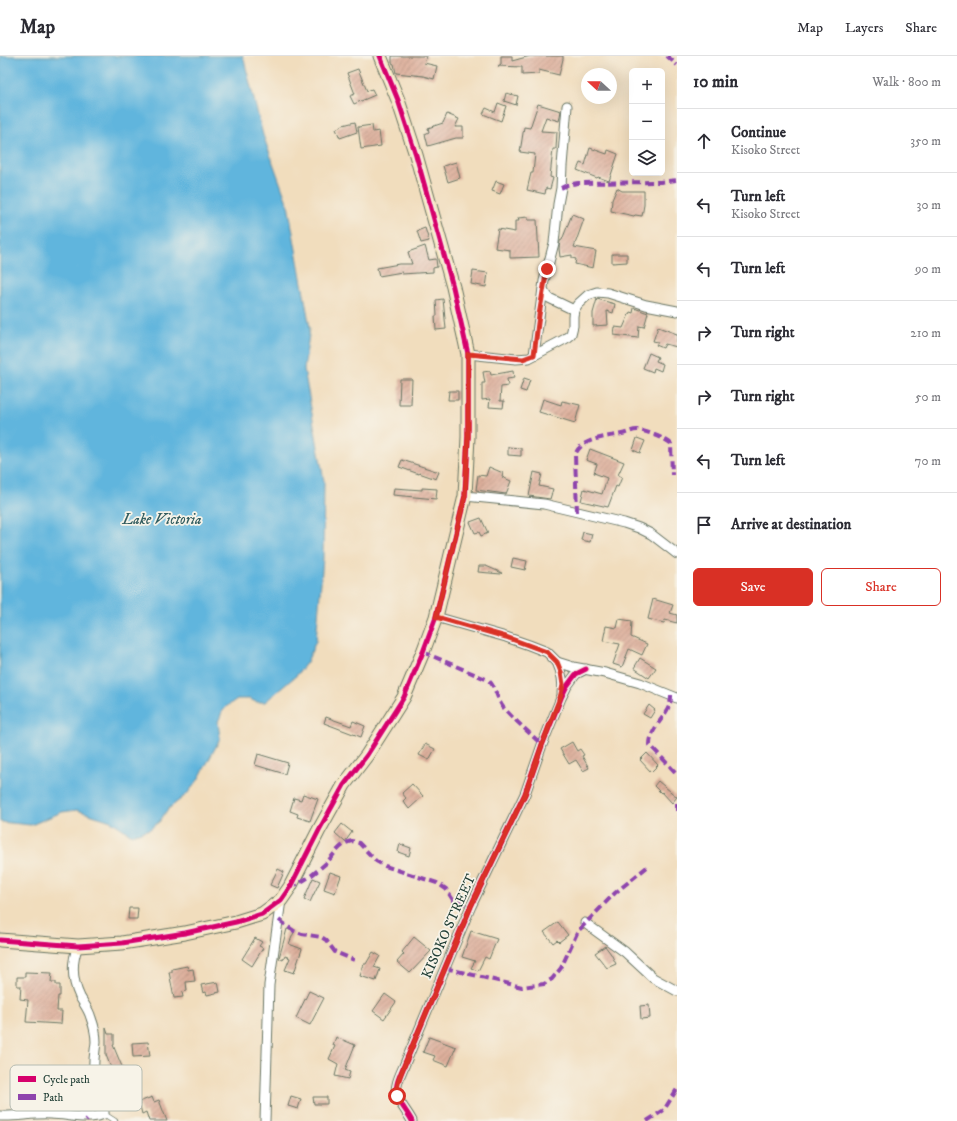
<!DOCTYPE html>
<html lang="en">
<head>
<meta charset="utf-8">
<style>
	:root { --surface:#fff; --page:#f2f2f3; --text:#2b2b33; --muted:#7c7c81; --line:#e1e1e2; --accent:#d93025 }
	body { margin:0; font-family:"IM FELL DW Pica",serif; background:var(--page); color:var(--text) }
	.controls { position:absolute; right:12px; top:12px; display:grid; overflow:hidden; border-radius:6px; box-shadow:0 4px 16px #0002 }
	.controls button { width:36px; height:36px; display:grid; place-items:center; padding:0; border:0; border-bottom:1px solid var(--line); background:var(--surface); color:var(--text); font:20px sans-serif }
	.compass { position:absolute; left:581px; top:12px; width:36px; height:36px; border-radius:50%; background:var(--surface); box-shadow:0 4px 16px #0002; rotate:291deg }
	.stop { position:absolute; width:12px; height:12px; margin:-9px; border:3px solid #d93025; border-radius:50%; background:#fff }
	.stop.end { background:#d93025; border-color:#fff; box-shadow:0 1px 4px #0008 }
	.list { margin:0; padding:0; list-style:none }
	h2 { display:flex; justify-content:space-between; align-items:center; height:52px; margin:0; padding:0 16px; font-size:17px }
	h2 small { font-size:13px; font-weight:400; color:var(--muted) }
	.list li { display:grid; grid-template-columns:26px 1fr auto; gap:12px; align-items:center; box-sizing:border-box; height:64px; padding:0 16px; border-top:1px solid var(--line) }
	.list b { display:block; font-size:15px; white-space:nowrap }
	.list p { margin:0; font-size:13px; white-space:nowrap; color:var(--muted) }
	.list em { font-size:13px; font-style:normal; color:var(--muted) }
	.actions { display:flex; gap:8px; padding:12px 16px }
	.actions a { flex:1; padding:9px 0; border:1px solid var(--accent); border-radius:6px; text-align:center; font-size:14px; color:var(--accent) }
	.actions .main { background:var(--accent); color:#fff }
	.icon { flex:none; width:22px; height:22px; fill:none; stroke:currentColor; stroke-width:2; stroke-linecap:round; stroke-linejoin:round }
	.map { position:relative; flex:none; width:677px; height:1065px; overflow:hidden }
	header { display:flex; align-items:center; gap:24px; box-sizing:border-box; height:56px; padding:0 20px; background:var(--surface); border-bottom:1px solid var(--line) }
	header strong { font-size:19px }
	nav { display:flex; gap:22px; margin-inline-start:auto; font-size:14px }
	main { display:flex }
	aside { flex:1; background:var(--surface) }
	.map>svg:first-child { display:block }
	.water { fill:#61b5dd; stroke:#407988 }
	.building { fill:url(#building-hatch) }
	.lines { fill:none; stroke-linecap:round; stroke-linejoin:round }
	.lane-casing { stroke:#687564; stroke-width:6 }
	.street-casing { stroke:#687564; stroke-width:11 }
	.secondary-casing { stroke:#687564; stroke-width:15 }
	.lane { stroke:#fff; stroke-width:4.5 }
	.street { stroke:#fff; stroke-width:9 }
	.secondary { stroke:#f8e7c3; stroke-width:13 }
	.quiet { stroke:#8e44ad; stroke-width:4; stroke-dasharray:8 4; stroke-linecap:butt }
	.cycleway-casing { stroke:#f7f3e8; stroke-width:8 }
	.cycleway { stroke:#d6006c; stroke-width:5 }
	.route { stroke:#d93025; stroke-width:5 }
	.labels { text-anchor:middle; stroke-width:3.5; stroke-linejoin:round; paint-order:stroke }
	.street-label { font-size:14px; fill:#1f3d34; stroke:#f7f3e8 }
	.water-label { font-size:15px; font-style:italic; fill:#305b5e; stroke:#f7f3e8 }
	.key { fill:#f7f3e8; stroke:#b6bcb2; stroke-width:1 }
	.key-label { font-size:11px; fill:#1f3d34 }
</style>
</head>
<body>
<header>
<strong>Map</strong>
<nav><a>Map</a><a>Layers</a><a>Share</a></nav>
</header>
<main>
<div class="map">
<svg width="677" height="1065" viewBox="0 0 677 1065">
	<defs>
		<pattern id="building-hatch" width="6" height="6" patternUnits="userSpaceOnUse"><rect width="6" height="6" fill="#ddaf9b"/><path d="M-1 1l2-2M0 6l6-6M5 7l2-2" fill="none" stroke="#b3907f"/></pattern>
	</defs>
	<rect width="100%" height="100%" fill="#f7f3e8"/>
	<filter id="ink" filterUnits="userSpaceOnUse"><feTurbulence type="fractalNoise" baseFrequency=".025" numOctaves="2"/><feDisplacementMap in="SourceGraphic" scale="8" xChannelSelector="R" yChannelSelector="G"/><feConvolveMatrix kernelMatrix="1 2 1 2 8 2 1 2 1" color-interpolation-filters="sRGB"/></filter>
	<filter id="wash" filterUnits="userSpaceOnUse"><feTurbulence type="fractalNoise" baseFrequency=".012" numOctaves="4" result="noise"/><feDisplacementMap in="SourceGraphic" scale="16" xChannelSelector="R" yChannelSelector="G"/><feGaussianBlur stdDeviation="0.9" result="paint"/><feColorMatrix in="noise" values="0 0 0 0 0 0 0 0 0 0 0 0 0 0 0 0 0 1.4 0 .05"/><feComposite in="paint" operator="in"/></filter>
	<g filter="url(#wash)">
		<rect width="100%" height="100%" fill="#f1ddbd"/>
		<!-- water -->
		<polygon class="water" points="0,0 243,0 263,79 288,149 310,272 304,313 324,425 323,502 316,585 307,606 297,619 265,646 256,646 250,643 237,643 227,650 222,656 218,666 220,683 198,724 187,738 167,754 160,765 150,773 132,779 111,765 77,754 62,756 31,769 0,766"/>
		<g id="blocks">
			<!-- building -->
			<g class="building">
				<polygon points="392,0 427,0 424,7 437,10 434,23 423,20 396,17 394,8 392,7"/>
				<polygon points="501,0 512,0 512,5 530,0 563,0 563,3 559,19 539,14 539,18 522,19 522,11 498,10 501,8"/>
				<polygon points="358,13 367,35 372,33 375,39 354,48 350,40 355,38 347,17"/>
				<polygon points="506,37 518,40 516,49 504,45"/>
				<polygon points="498,47 506,50 501,65 483,58 486,52 495,56"/>
				<polygon points="538,48 561,55 559,65 546,61 541,75 557,76 556,93 553,93 550,121 553,122 550,133 546,132 545,138 527,134 531,117 533,117 535,98 520,96 524,71 530,72"/>
				<polygon points="447,58 459,63 455,71 463,71 463,82 456,82 428,90 425,78 429,76 428,72 443,67"/>
				<polygon points="355,66 357,76 340,82 336,73 343,69"/>
				<polygon points="372,69 373,76 379,75 381,90 361,93 358,71"/>
				<polygon points="590,92 607,98 608,94 618,98 609,125 598,121 597,122 577,114 580,107 585,109"/>
				<polygon points="456,106 460,122 448,126 443,110"/>
				<polygon points="496,125 504,128 500,138 492,135"/>
				<polygon points="617,132 622,135 644,135 644,149 642,160 635,159 634,160 611,155 612,144"/>
				<polygon points="572,158 584,163 574,191 596,195 593,212 575,208 576,203 572,202 572,199 560,201 559,192 560,185 562,184"/>
				<polygon points="528,161 528,164 537,164 539,201 510,202 510,194 495,192 498,173 515,176 515,165 519,165 518,162"/>
				<polygon points="425,172 429,185 421,187 417,175"/>
				<polygon points="425,190 429,204 436,203 437,211 433,212 433,216 402,218 402,216 379,220 377,212 399,208 412,208 408,196"/>
				<polygon points="612,198 627,198 627,206 612,207"/>
				<polygon points="473,215 488,217 486,231 471,228"/>
				<polygon points="443,243 446,273 436,274 435,260 437,260 436,244"/>
				<polygon points="597,243 615,248 613,257 607,255 608,269 593,270 593,257"/>
				<polygon points="634,252 648,257 644,271 639,270 638,282 614,279 615,271 623,272 630,256 633,257"/>
				<polygon points="658,271 677,278 677,291 665,288 663,292 656,289 658,286 653,285"/>
				<polygon points="649,297 658,301 656,305 663,308 661,315 654,312 653,316 643,312"/>
				<polygon points="490,315 491,319 513,315 514,322 507,323 508,330 501,331 500,345 504,345 503,352 489,351 490,343 482,344 482,327 485,327 483,316"/>
				<polygon points="524,322 530,324 526,336 520,334"/>
				<polygon points="400,323 412,323 411,349 399,349"/>
				<polygon points="449,335 458,335 458,344 448,344"/>
				<polygon points="543,343 561,349 562,345 580,349 575,367 539,356"/>
				<polygon points="637,382 645,385 640,397 633,394"/>
				<polygon points="508,391 521,392 521,400 508,399"/>
				<polygon points="590,393 624,406 618,419 622,421 618,431 616,430 608,451 581,445 584,433 602,438 607,422 594,417 597,408 586,404"/>
				<polygon points="402,404 439,416 436,423 419,417 419,418 399,411"/>
				<polygon points="489,411 503,417 502,421 511,425 506,438 476,434 478,419 486,420"/>
				<polygon points="534,416 542,418 539,430 553,433 550,443 529,440"/>
				<polygon points="394,432 422,434 422,432 437,433 436,443 393,439"/>
				<polygon points="481,462 488,477 481,480 479,476 475,477 470,466"/>
				<polygon points="583,476 592,478 590,486 581,484"/>
				<polygon points="513,502 527,505 525,514 511,511"/>
				<polygon points="479,510 486,510 502,517 501,518 478,516"/>
				<polygon points="653,543 673,549 670,557 677,559 677,567 665,564 664,567 648,563"/>
				<polygon points="619,563 632,565 631,581 647,588 642,599 629,593 622,611 613,608 620,588 603,585 606,570 617,572"/>
				<polygon points="640,602 656,612 649,622 634,612"/>
				<polygon points="649,649 655,654 650,662 643,658"/>
				<polygon points="326,661 351,670 353,665 365,670 361,681 324,667"/>
				<polygon points="572,686 577,695 580,693 584,699 582,700 589,712 583,715 576,704 569,708 560,693"/>
				<polygon points="425,688 435,693 429,704 419,699"/>
				<polygon points="647,697 658,709 651,716 640,704"/>
				<polygon points="258,698 288,707 285,718 255,709"/>
				<polygon points="658,725 677,741 672,747 662,736 661,737 654,730"/>
				<polygon points="412,728 423,740 409,753 403,745 406,742 402,737"/>
				<polygon points="303,738 318,743 310,765 297,761 298,758 290,755 294,742 301,744"/>
				<polygon points="342,768 352,776 345,786 335,777"/>
				<polygon points="400,788 411,792 409,800 398,796"/>
				<polygon points="278,813 284,816 277,832 270,829"/>
				<polygon points="330,816 341,820 335,837 324,833"/>
				<polygon points="313,822 320,825 310,846 304,843"/>
				<polygon points="129,852 138,852 137,863 128,863"/>
				<polygon points="558,866 568,879 559,886 557,884 553,887 544,876"/>
				<polygon points="287,873 294,876 289,888 302,893 294,917 285,914 290,902 285,900 283,904 279,902"/>
				<polygon points="471,875 497,883 489,903 485,901 478,915 471,912 475,905 462,901"/>
				<polygon points="414,881 431,895 410,917 397,906 404,898 402,896"/>
				<polygon points="255,882 262,886 259,890 263,892 252,910 242,903"/>
				<polygon points="605,890 611,898 616,908 607,912 595,897"/>
				<polygon points="373,896 380,900 374,911 380,913 376,925 360,920 364,908 366,908"/>
				<polygon points="187,910 188,914 193,913 195,925 186,926 187,935 182,936 183,941 174,942 169,916 172,916 172,913"/>
				<polygon points="25,916 52,917 51,926 56,926 56,929 60,929 60,940 58,940 57,955 62,955 61,968 26,966 28,944 20,943 21,930 17,930 17,921 25,921"/>
				<polygon points="218,926 220,936 207,939 206,936 203,937 201,929"/>
				<polygon points="309,935 324,942 310,969 296,962"/>
				<polygon points="385,938 396,946 384,963 373,955"/>
				<polygon points="649,949 650,962 641,963 640,950"/>
				<polygon points="106,972 108,978 114,978 114,989 113,989 123,1013 113,1017 106,999"/>
				<polygon points="336,981 355,989 345,1014 350,1016 348,1023 335,1020 338,1008 329,1003 335,990 333,989"/>
				<polygon points="429,981 456,991 448,1010 433,1004 435,1000 423,996"/>
				<polygon points="148,986 150,1000 133,1001 132,987"/>
				<polygon points="291,1040 301,1043 298,1053 288,1050"/>
				<polygon points="152,1041 154,1046 159,1044 167,1065 149,1065 146,1056 142,1058 139,1046"/>
				<polygon points="313,1041 327,1041 327,1048 314,1048"/>
			</g>
		</g>
	</g>
	<g filter="url(#ink)">
		<use href="#blocks" fill-opacity="0" stroke="#687564" stroke-width="1"/>
		<g class="lines">
			<!-- lane casing -->
			<g class="lane-casing">
				<polyline id="lane" points="104,1058 115,1065"/>
			</g>
			<!-- street casing -->
			<g class="street-casing">
				<g id="street">
					<polyline points="543,234 549,242 574,254"/>
					<polyline points="468,298 516,303 529,302 565,283 571,278 573,270 573,260 574,254 578,248 588,239 597,236 608,237 646,249 677,255"/>
					<polyline points="534,299 544,225 554,187 558,148 561,132 562,110 567,50"/>
					<polyline points="465,440 544,448 624,467 639,472 651,478 677,498"/>
					<polyline points="436,561 506,581 529,589 547,596 557,606 573,611 605,617 640,627 677,642"/>
					<path d="M 557,606 C 562,617 564,626 562,637"/>
					<polyline points="585,867 625,896 653,922 677,935"/>
					<path d="M 0,1060 C 17,1061 33,1057 50,1058 C 68,1058 86,1065 104,1058 C 105,1044 96,1029 94,1014 C 93,1004 95,996 96,986 C 96,978 94,970 91,962 C 89,954 84,948 80,941 C 72,924 71,907 78,890"/>
					<polyline points="265,1065 269,929 281,844"/>
					<path d="M 412,1065 C 408,1057 400,1048 397,1040 C 394,1031 400,1019 404,1010 L 471,850 L 525,738 L 542,689 L 561,642 L 567,630 L 576,618 L 586,613"/>
				</g>
			</g>
			<!-- secondary casing -->
			<g class="secondary-casing">
				<polyline id="secondary" points="0,884 78,890 122,887 185,877 236,866 262,858 281,844 290,831 319,774 344,729 367,699 404,641 423,596 436,561 465,440 468,381 468,298 453,231 416,99 398,44 380,0"/>
			</g>
			<!-- lane -->
			<use href="#lane" class="lane"/>
			<!-- street -->
			<use href="#street" class="street"/>
			<!-- secondary -->
			<use href="#secondary" class="secondary"/>
			<!-- quiet -->
			<g class="quiet">
				<polyline points="667,0 677,9"/>
				<polyline points="561,132 567,129 578,127 660,126 677,124"/>
				<path d="M 577,456 L 575,399 C 581,382 607,381 622,378 C 627,377 632,374 637,374 C 643,374 668,383 671,388 L 672,419"/>
				<path d="M 423,596 L 488,624 C 495,629 497,643 503,651 C 515,665 529,676 542,689"/>
				<path d="M 671,639 C 672,658 650,669 650,689 L 677,718"/>
				<polyline points="677,747 677,755"/>
				<path d="M 290,831 C 303,826 314,818 324,809 C 333,801 340,787 352,785 L 359,787 L 376,805 L 385,810 L 437,827 L 446,833 L 453,844 L 471,850"/>
				<polyline points="279,864 294,875 302,878 321,881 326,884 335,896 354,904"/>
				<polyline points="445,912 522,931 544,928 552,923 561,912 578,875 615,837 647,811"/>
				<polyline points="86,1065 87,1064"/>
				<polyline points="647,1065 664,1054 677,1033"/>
			</g>
			<!-- cycleway casing -->
			<g class="cycleway-casing">
				<g id="cycleway">
					<polyline points="0,884 78,890 122,887 185,877 236,866 262,858 281,844 290,831 319,774 344,729 367,699 404,641 423,596 436,561 465,440 468,381 468,298 453,231 416,99 398,44 380,0"/>
					<path d="M 412,1065 C 408,1057 400,1048 397,1040 C 394,1031 400,1019 404,1010 L 471,850 L 525,738 L 542,689 L 561,642 L 567,630 L 576,618 L 586,613"/>
				</g>
			</g>
			<!-- cycleway -->
			<use href="#cycleway" class="cycleway"/>
		</g>
	</g>
	<g class="lines" filter="url(#ink)">
		<!-- route -->
		<path class="route" d="M 397,1040 C 396,1029 400,1020 404,1010 L 471,850 L 525,738 L 542,689 L 560,642 L 563,629 L 561,616 L 557,606 L 547,596 L 506,581 L 436,561 L 465,440 L 468,381 L 468,298 L 523,303 L 534,299 L 539,259 L 547,213"/>
	</g>
	<g class="labels">
		<!-- street labels -->
		<g class="street-label">
			<text transform="translate(448 870) rotate(-66)" y="5">KISOKO STREET</text>
		</g>
		<!-- water labels -->
		<g class="water-label">
			<text x="162" y="468">Lake Victoria</text>
		</g>
	</g>
	<!-- legend -->
	<rect x="10" y="1009" width="132" height="46" rx="6" class="key"/>
	<rect x="18" y="1020" width="18" height="6" fill="#d6006c"/>
	<rect x="18" y="1038" width="18" height="6" fill="#8e44ad"/>
	<g class="key-label">
		<text x="43" y="1027">Cycle path</text>
		<text x="43" y="1045">Path</text>
	</g>
</svg>
<div class="controls">
<button>+</button>
<button>−</button>
<button><svg class="icon" aria-label="layers" viewBox="0 0 24 24"><path d="M12 4l9 5-9 5-9-5zM3 14l9 5 9-5"/></svg></button>
</div>
<svg class="compass" viewBox="-18 -18 36 36"><path d="M0-13l5 13h-10z" fill="#e53935"/><path d="M0 13l5-13h-10z" fill="#7c7c81"/></svg>
<div class="stop" style="left:397px;top:1040px"></div>
<div class="stop end" style="left:547px;top:213px"></div>
</div>
<aside>
<h2>10 min<small>Walk · 800 m</small></h2>
<ul class="list">
<li><svg class="icon" aria-label="ahead" viewBox="0 0 24 24"><path d="M12 20V5M6 11l6-6 6 6"/></svg><div><b>Continue</b><p>Kisoko Street</p></div><em>350 m</em></li>
<li><svg class="icon" aria-label="left" viewBox="0 0 24 24"><path d="M17 20v-9H6M10 6l-5 5 5 5"/></svg><div><b>Turn left</b><p>Kisoko Street</p></div><em>30 m</em></li>
<li><svg class="icon" aria-label="left" viewBox="0 0 24 24"><path d="M17 20v-9H6M10 6l-5 5 5 5"/></svg><div><b>Turn left</b></div><em>90 m</em></li>
<li><svg class="icon" aria-label="right" viewBox="0 0 24 24"><path d="M7 20v-9h11M14 6l5 5-5 5"/></svg><div><b>Turn right</b></div><em>210 m</em></li>
<li><svg class="icon" aria-label="right" viewBox="0 0 24 24"><path d="M7 20v-9h11M14 6l5 5-5 5"/></svg><div><b>Turn right</b></div><em>50 m</em></li>
<li><svg class="icon" aria-label="left" viewBox="0 0 24 24"><path d="M17 20v-9H6M10 6l-5 5 5 5"/></svg><div><b>Turn left</b></div><em>70 m</em></li>
<li><svg class="icon" aria-label="arrive" viewBox="0 0 24 24"><path d="M6 21V4h12l-3 4 3 4H6"/></svg><div><b>Arrive at destination</b></div></li>
</ul>
<div class="actions"><a class="main">Save</a><a>Share</a></div>
</aside>
</main>
</body>
</html>
